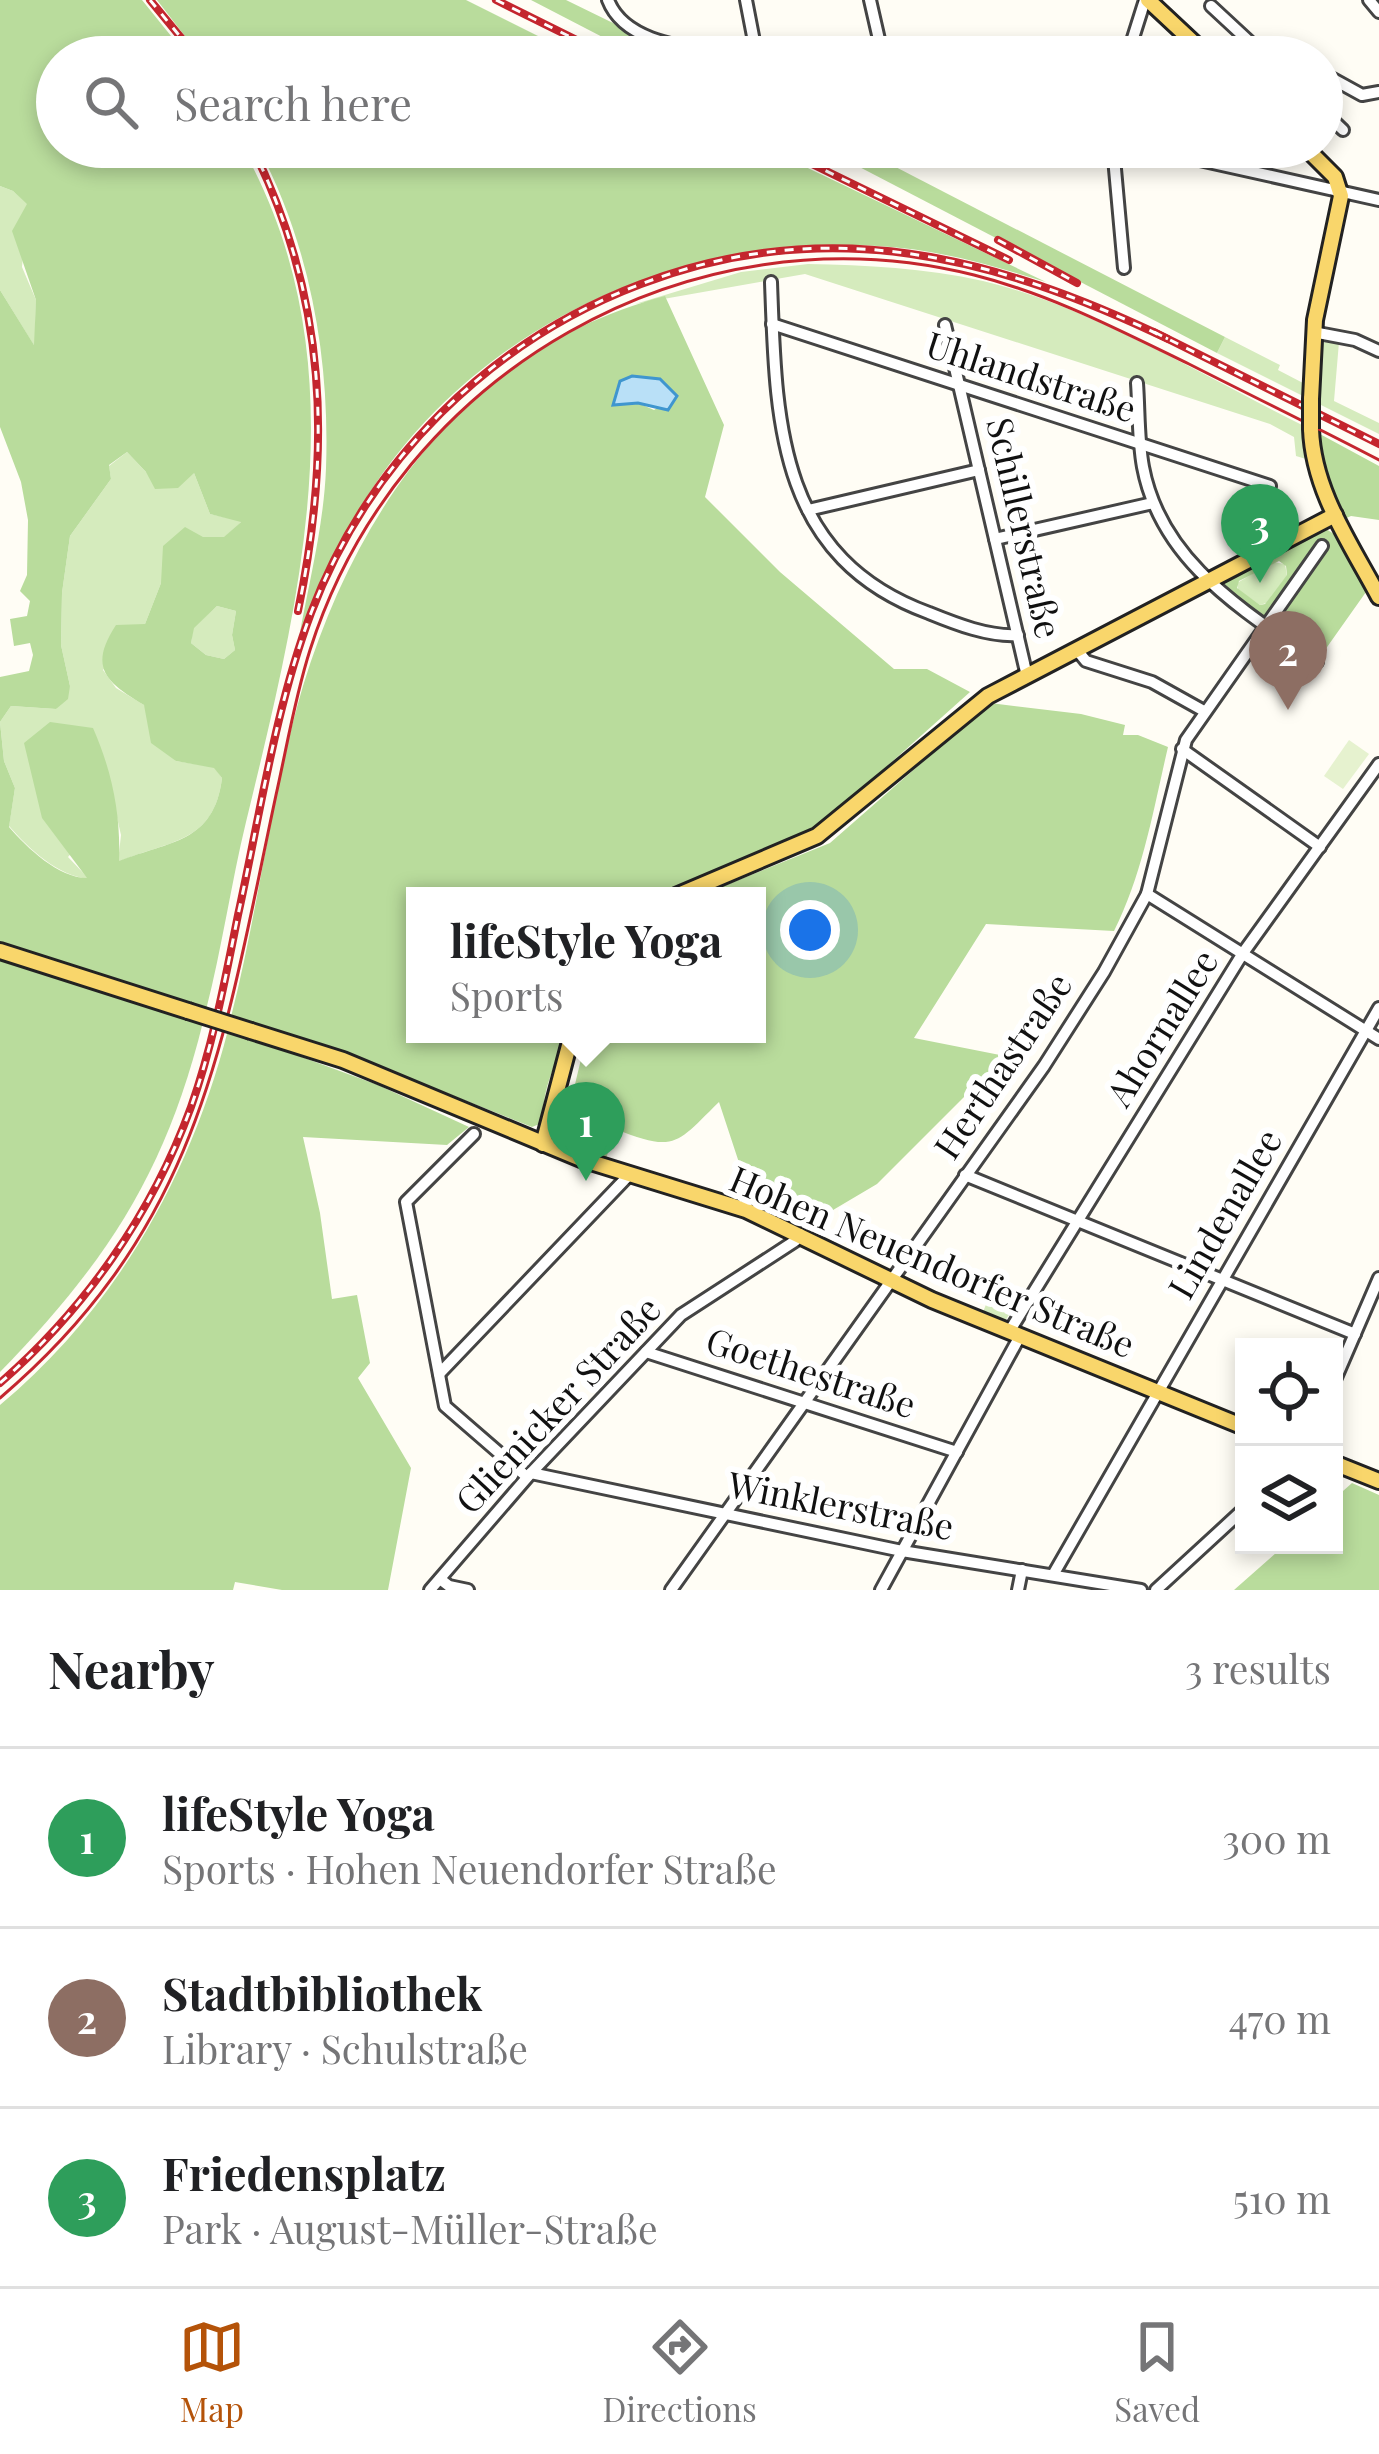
<!DOCTYPE html>
<html lang="en">
<head>
<meta charset="utf-8">
<style>
	:root { --surface:#fff; --page:#f2f2f2; --text:#202124; --muted:#757577; --line:#e0e0e0; --accent:#b45309 }
	body { margin:0; font-family:"Playfair Display",serif; background:var(--page); color:var(--text) }
	.controls { position:absolute; right:36px; bottom:36px; display:grid; overflow:hidden; border-radius:0px; box-shadow:0 6px 18px #0003 }
	.controls button { width:108px; height:108px; display:grid; place-items:center; padding:0; border:0; border-bottom:3px solid var(--line); background:var(--surface); color:var(--text); font:60px sans-serif }
	.you { position:absolute; left:810px; top:930px; width:42px; height:42px; margin:-30px; border:9px solid #fff; border-radius:50%; background:#1a73e8; box-shadow:0 0 0 18px #1a73e833 }
	.badge { display:grid; place-items:center; width:78px; height:78px; border-radius:50%; background:var(--accent); color:#fff; font-size:39px; font-weight:700 }
	.pin { position:absolute; translate:-50% -99px; filter:drop-shadow(0 3px 6px #0008) }
	.pin::after { content:''; position:absolute; top:63px; width:42px; height:36px; background:inherit; clip-path:polygon(0 0,100% 0,50% 100%) }
	.popup { position:absolute; left:406px; top:887px; width:360px; height:156px; box-sizing:border-box; display:grid; place-content:center; border-radius:0px; background:var(--surface); filter:drop-shadow(0 3px 9px #0005); font-size:39px; white-space:nowrap; color:var(--muted) }
	.popup b { font-size:45px; color:var(--text) }
	.popup::after { content:''; position:absolute; left:50%; top:100%; margin-left:-24px; border:24px solid transparent; border-top-color:var(--surface) }
	.list { margin:0; padding:0; list-style:none }
	h2 { display:flex; justify-content:space-between; align-items:center; height:156px; margin:0; padding:0 48px; font-size:51px }
	h2 small { font-size:39px; font-weight:400; color:var(--muted) }
	.list li { display:grid; grid-template-columns:78px 1fr auto; gap:36px; align-items:center; box-sizing:border-box; height:180px; padding:0 48px; border-top:3px solid var(--line) }
	.list b { display:block; font-size:45px; white-space:nowrap }
	.list p { margin:0; font-size:39px; white-space:nowrap; color:var(--muted) }
	.list em { font-size:39px; font-style:normal; color:var(--muted) }
	.icon { flex:none; width:66px; height:66px; fill:none; stroke:currentColor; stroke-width:2; stroke-linecap:round; stroke-linejoin:round }
	.map { position:relative; flex:none; width:1379px; height:1590px; overflow:hidden }
	.search { position:absolute; background:var(--surface); box-shadow:0 6px 18px #0003; left:36px; right:36px; top:36px; height:132px; display:flex; align-items:center; gap:30px; box-sizing:border-box; padding:0 42px; border-radius:66px; color:var(--muted); font-size:45px }
	.sheet { height:696px; background:var(--surface) }
	nav { display:flex; justify-content:space-around; align-items:center; box-sizing:border-box; height:168px; border-top:3px solid var(--line); background:var(--surface); font-size:33px; color:var(--muted) }
	nav a { display:grid; justify-items:center; gap:6px }
	nav .on { color:var(--accent) }
	.map>svg:first-child { display:block }
	.green { fill:#d5ebbd }
	.forest { fill:#b9dc9c; fill-rule:evenodd }
	.pitch { fill:#e6f2cf }
	.water { fill:#b9e0f7; stroke:#3f96cf; stroke-width:3 }
	.lines { fill:none; stroke-linecap:round; stroke-linejoin:round }
	.minor-casing { stroke:#444; stroke-width:16 }
	.major-casing { stroke:#222; stroke-width:20 }
	.minor { stroke:#fff; stroke-width:10 }
	.major { stroke:#f9d66b; stroke-width:14 }
	.tram { stroke:#c4262e; stroke-width:3 }
	.rail-casing { stroke:#c4262e; stroke-width:8 }
	.rail { stroke:#fff; stroke-width:3; stroke-dasharray:9; stroke-linecap:butt }
	.major-bridge-casing { stroke:#222; stroke-width:20; stroke-linecap:butt }
	.major-bridge { stroke:#f9d66b; stroke-width:14 }
	.labels { text-anchor:middle; stroke-width:12; stroke-linejoin:round; paint-order:stroke }
	.street-label { font-size:36px; fill:#111; stroke:#fff }
</style>
</head>
<body>
<div class="map">
<svg width="1379" height="1590" viewBox="0 0 1379 1590">
	<rect width="100%" height="100%" fill="#fffdf5"/>
	<!-- green -->
	<g class="green">
		<polygon points="0,186 13,191 28,204 22,267 36,300 35,347 0,290"/>
		<path d="M 808,264 C 866,265 925,268 983,281 C 1089,306 1205,377 1304,426 L 1306,459 L 1296,456 L 1294,437 L 1270,424 L 805,274 L 635,304 L 741,272 Z"/>
		<polygon points="1225,337 1280,365 1278,370 1303,383 1303,396 1217,353"/>
		<polygon points="1326,340 1339,342 1334,401 1379,423 1379,434 1317,403 1321,347"/>
		<path d="M 127,452 L 146,472 L 194,473 L 210,514 L 242,521 L 225,537 L 203,537 L 161,583 L 145,624 L 103,670 L 116,688 L 144,705 L 176,761 L 214,767 L 222,778 C 214,844 169,840 118,862 L 121,835 L 114,805 L 68,857 L 89,879 C 58,876 29,849 9,826 L 15,788 L 4,761 L 0,722 L 11,706 L 56,709 L 70,686 L 61,645 L 62,593 L 70,536 L 111,479 L 109,466 Z"/>
		<polygon points="1273,562 1285,564 1287,576 1266,603 1260,605 1238,590 1237,583"/>
		<polygon points="217,606 236,611 232,635 235,650 224,659 206,655 191,643 193,628"/>
		<polygon points="997,1277 1023,1293 1005,1321 983,1312"/>
	</g>
	<!-- forest -->
	<g class="forest">
		<path d="M 0,0 L 142,0 L 188,57 L 57,57 L 57,147 L 242,147 C 362,360 300,599 246,822 C 231,884 222,948 206,1010 L 0,942 L 0,677 L 29,671 L 33,655 L 30,643 L 14,646 L 10,619 L 27,616 L 30,601 L 20,591 L 27,575 L 28,520 L 21,482 L 0,427 L 0,290 L 34,345 L 36,300 L 12,231 L 27,204 L 13,191 L 0,186 ZM 127,452 L 146,472 L 155,489 L 178,488 L 194,473 L 210,514 L 241,522 L 224,537 L 203,537 L 185,527 L 163,546 L 161,583 L 145,624 L 116,625 C 88,668 106,682 144,705 L 151,743 L 176,761 L 214,768 L 222,778 C 214,843 170,841 119,861 C 121,815 112,771 93,728 L 50,722 L 24,743 L 42,818 L 87,878 C 59,878 27,848 9,827 L 15,788 L 4,761 L 0,722 L 11,706 L 56,709 L 68,699 L 70,686 L 61,645 L 62,593 L 70,536 L 111,479 L 109,465 ZM 217,606 L 236,611 L 232,635 L 235,650 L 224,659 L 206,655 L 191,643 L 194,628 Z"/>
		<polygon points="157,0 466,0 580,57 201,57"/>
		<polygon points="531,0 566,0 658,45 709,57 641,57"/>
		<path d="M 258,147 L 764,147 L 1046,282 C 991,265 936,249 878,246 C 682,235 485,321 374,486 C 343,532 321,581 300,632 C 310,578 324,523 326,468 C 330,358 310,245 258,147 Z"/>
		<polygon points="821,147 857,147 1225,337 1217,353"/>
		<path d="M 665,296 L 724,425 L 705,497 L 780,572 L 894,669 L 927,669 L 970,692 L 819,827 L 659,896 L 415,896 L 415,1034 L 566,1034 C 554,1070 544,1082 542,1123 L 532,1127 L 338,1050 L 231,1017 C 259,908 271,794 303,686 C 359,503 472,347 665,296 ZM 632,376 L 660,379 L 677,396 L 654,410 L 638,403 L 614,404 Z"/>
		<polygon points="1318,433 1379,466 1379,520 1351,516 1340,521 1316,462"/>
		<path d="M 1326,529 L 1334,534 L 1366,592 L 1320,657 L 1219,585 ZM 1279,561 L 1286,566 L 1287,575 L 1265,604 L 1260,605 L 1237,588 L 1239,581 Z"/>
		<path d="M 990,703 L 1081,714 L 1125,725 L 1123,735 L 1138,735 L 1168,747 C 1153,811 1143,873 1114,931 L 986,924 L 914,1038 L 1005,1056 L 877,1184 L 806,1226 L 753,1205 L 719,1102 C 676,1144 676,1153 615,1129 L 606,1159 L 561,1143 L 587,1034 L 757,1034 L 757,896 L 699,896 L 830,843 Z"/>
		<path d="M 0,959 L 203,1022 C 166,1172 107,1262 0,1372 Z"/>
		<path d="M 228,1030 L 378,1085 L 469,1127 L 447,1145 L 303,1137 L 320,1213 L 332,1299 L 357,1295 L 370,1363 L 358,1378 L 411,1468 L 388,1590 L 282,1590 L 235,1582 L 233,1590 L 0,1590 L 0,1405 C 116,1308 191,1175 228,1030 Z"/>
		<polygon points="1352,1483 1379,1495 1379,1590 1234,1590 1285,1545 1334,1545 1334,1499"/>
	</g>
	<!-- pitch -->
	<polygon class="pitch" points="1349,740 1369,754 1343,789 1324,776"/>
	<!-- water -->
	<polygon class="water" points="632,376 660,379 677,396 668,410 638,403 613,405 620,381"/>
	<g class="lines">
		<!-- minor casing -->
		<g class="minor-casing">
			<g id="minor">
				<path d="M 608,0 C 626,47 698,48 741,57"/>
				<polyline points="746,0 757,57"/>
				<polyline points="870,0 883,57"/>
				<polyline points="1369,0 1379,12"/>
				<polyline points="1211,6 1266,57"/>
				<polyline points="1127,57 1145,0"/>
				<polyline points="1322,73 1362,95 1379,92"/>
				<polyline points="1322,110 1343,130"/>
				<polyline points="906,147 909,160"/>
				<polyline points="1113,147 1124,268"/>
				<polyline points="1141,147 1379,200"/>
				<path d="M 771,282 C 776,419 776,557 929,613 C 956,624 989,637 1018,635"/>
				<polyline points="772,324 1270,486"/>
				<polyline points="945,325 1027,676"/>
				<polyline points="1313,332 1355,340 1379,351"/>
				<path d="M 1137,383 C 1139,411 1138,440 1143,467 C 1161,562 1243,610 1317,662"/>
				<polyline points="808,510 979,470"/>
				<polyline points="995,539 1153,503"/>
				<polyline points="1077,650 1086,661 1152,682 1204,711"/>
				<polyline points="1182,749 1320,847"/>
				<polyline points="1147,894 1379,1039"/>
				<polyline points="474,1134 406,1202 445,1406 527,1477"/>
				<polyline points="965,1175 1355,1334"/>
				<polyline points="1009,1332 1243,953 1379,764"/>
				<polyline points="646,1352 957,1452"/>
				<polyline points="439,1374 630,1174"/>
				<polyline points="1334,1382 1379,1278"/>
				<polyline points="531,1473 902,1551 1141,1590"/>
				<polyline points="1053,1575 1379,1008"/>
				<polyline points="440,1579 449,1586 468,1590"/>
				<polyline points="430,1590 531,1473 681,1315 795,1241 800,1234"/>
				<polyline points="671,1590 1044,1066 1104,972 1147,894 1186,740 1322,546"/>
				<polyline points="881,1590 1020,1336"/>
				<polyline points="1018,1590 1022,1570"/>
				<polyline points="1156,1590 1244,1509"/>
			</g>
		</g>
		<!-- major casing -->
		<g class="major-casing">
			<g id="major">
				<polyline points="1148,0 1209,57"/>
				<polyline points="1305,147 1335,177 1341,196 1315,320 1311,399"/>
				<path d="M 1311,429 C 1313,491 1351,544 1379,597"/>
				<polyline points="676,896 817,836 988,696 1335,515"/>
				<polyline points="0,951 188,1011"/>
				<polyline points="251,1031 343,1060 581,1159 746,1210 932,1300 1244,1427"/>
				<polyline points="543,1144 572,1034"/>
				<polyline points="1334,1463 1379,1481"/>
			</g>
		</g>
		<!-- minor -->
		<use href="#minor" class="minor"/>
		<!-- major -->
		<use href="#major" class="major"/>
		<!-- tram -->
		<path class="tram" d="M 0,1398 C 202,1226 224,1038 276,795 C 287,746 295,697 310,650 C 398,373 691,204 974,275 C 1050,294 1119,330 1189,364 C 1252,396 1316,427 1379,460"/>
		<!-- rail casing -->
		<g class="rail-casing">
			<g id="rail">
				<polyline points="150,0 197,57"/>
				<polyline points="496,0 611,57"/>
				<path d="M 252,147 C 327,298 332,448 298,611"/>
				<polyline points="777,147 1009,260"/>
				<polyline points="998,240 1077,283"/>
				<polyline points="1154,332 1379,444"/>
				<path d="M 0,1383 C 85,1309 152,1214 191,1107 C 213,1045 225,980 238,915 C 260,815 275,709 311,613 C 368,462 490,341 641,284 C 828,213 995,256 1168,339"/>
			</g>
		</g>
		<!-- rail -->
		<use href="#rail" class="rail"/>
		<!-- major-bridge casing -->
		<g class="major-bridge-casing">
			<g id="major-bridge">
				<polyline points="1311,399 1311,429"/>
				<polyline points="188,1011 251,1031"/>
			</g>
		</g>
		<!-- major-bridge -->
		<use href="#major-bridge" class="major-bridge"/>
	</g>
	<g class="labels">
		<!-- street labels -->
		<g class="street-label">
			<text transform="translate(1031 377) rotate(18)" y="13">Uhlandstraße</text>
			<text transform="translate(1024 528) rotate(77)" y="13">Schillerstraße</text>
			<text transform="translate(1162 1028) rotate(-58)" y="13">Ahornallee</text>
			<text transform="translate(1003 1066) rotate(-56)" y="13">Herthastraße</text>
			<text transform="translate(1225 1214) rotate(-60)" y="13">Lindenallee</text>
			<text transform="translate(932 1262) rotate(23)" y="13">Hohen Neuendorfer Straße</text>
			<text transform="translate(811 1373) rotate(18)" y="13">Goethestraße</text>
			<text transform="translate(558 1405) rotate(-47)" y="13">Glienicker Straße</text>
			<text transform="translate(841 1506) rotate(11)" y="13">Winklerstraße</text>
		</g>
	</g>
</svg>
<div class="controls">
<button><svg class="icon" aria-label="locate" viewBox="0 0 24 24"><circle cx="12" cy="12" r="6"/><path d="M12 2v4M12 18v4M2 12h4M18 12h4"/></svg></button>
<button><svg class="icon" aria-label="layers" viewBox="0 0 24 24"><path d="M12 4l9 5-9 5-9-5zM3 14l9 5 9-5"/></svg></button>
</div>
<div class="you"></div>
<div class="pin badge" style="left:586px;top:1181px;background:#2e9e5b">1</div>
<div class="popup"><b>lifeStyle Yoga</b>Sports</div>
<div class="pin badge" style="left:1288px;top:710px;background:#8d6e63">2</div>
<div class="pin badge" style="left:1260px;top:583px;background:#2e9e5b">3</div>
<div class="search"><svg class="icon" aria-label="search" viewBox="0 0 24 24"><circle cx="10" cy="10" r="6"/><path d="M15 15l6 6"/></svg>Search here</div>
</div>
<section class="sheet">
<h2>Nearby<small>3 results</small></h2>
<ul class="list">
<li><span class="badge" style="background:#2e9e5b">1</span><div><b>lifeStyle Yoga</b><p>Sports · Hohen Neuendorfer Straße</p></div><em>300 m</em></li>
<li><span class="badge" style="background:#8d6e63">2</span><div><b>Stadtbibliothek</b><p>Library · Schulstraße</p></div><em>470 m</em></li>
<li><span class="badge" style="background:#2e9e5b">3</span><div><b>Friedensplatz</b><p>Park · August-Müller-Straße</p></div><em>510 m</em></li>
</ul>
</section>
<nav>
<a class="on"><svg class="icon" aria-label="map" viewBox="0 0 24 24"><path d="M3 6l6-2 6 2 6-2v14l-6 2-6-2-6 2zM9 4v14M15 6v14"/></svg>Map</a>
<a><svg class="icon" aria-label="directions" viewBox="0 0 24 24"><path d="M12 3l9 9-9 9-9-9zM9 14v-3h6M13 9l2 2-2 2"/></svg>Directions</a>
<a><svg class="icon" aria-label="saved" viewBox="0 0 24 24"><path d="M7 4h10v16l-5-4-5 4z"/></svg>Saved</a>
</nav>
</body>
</html>
